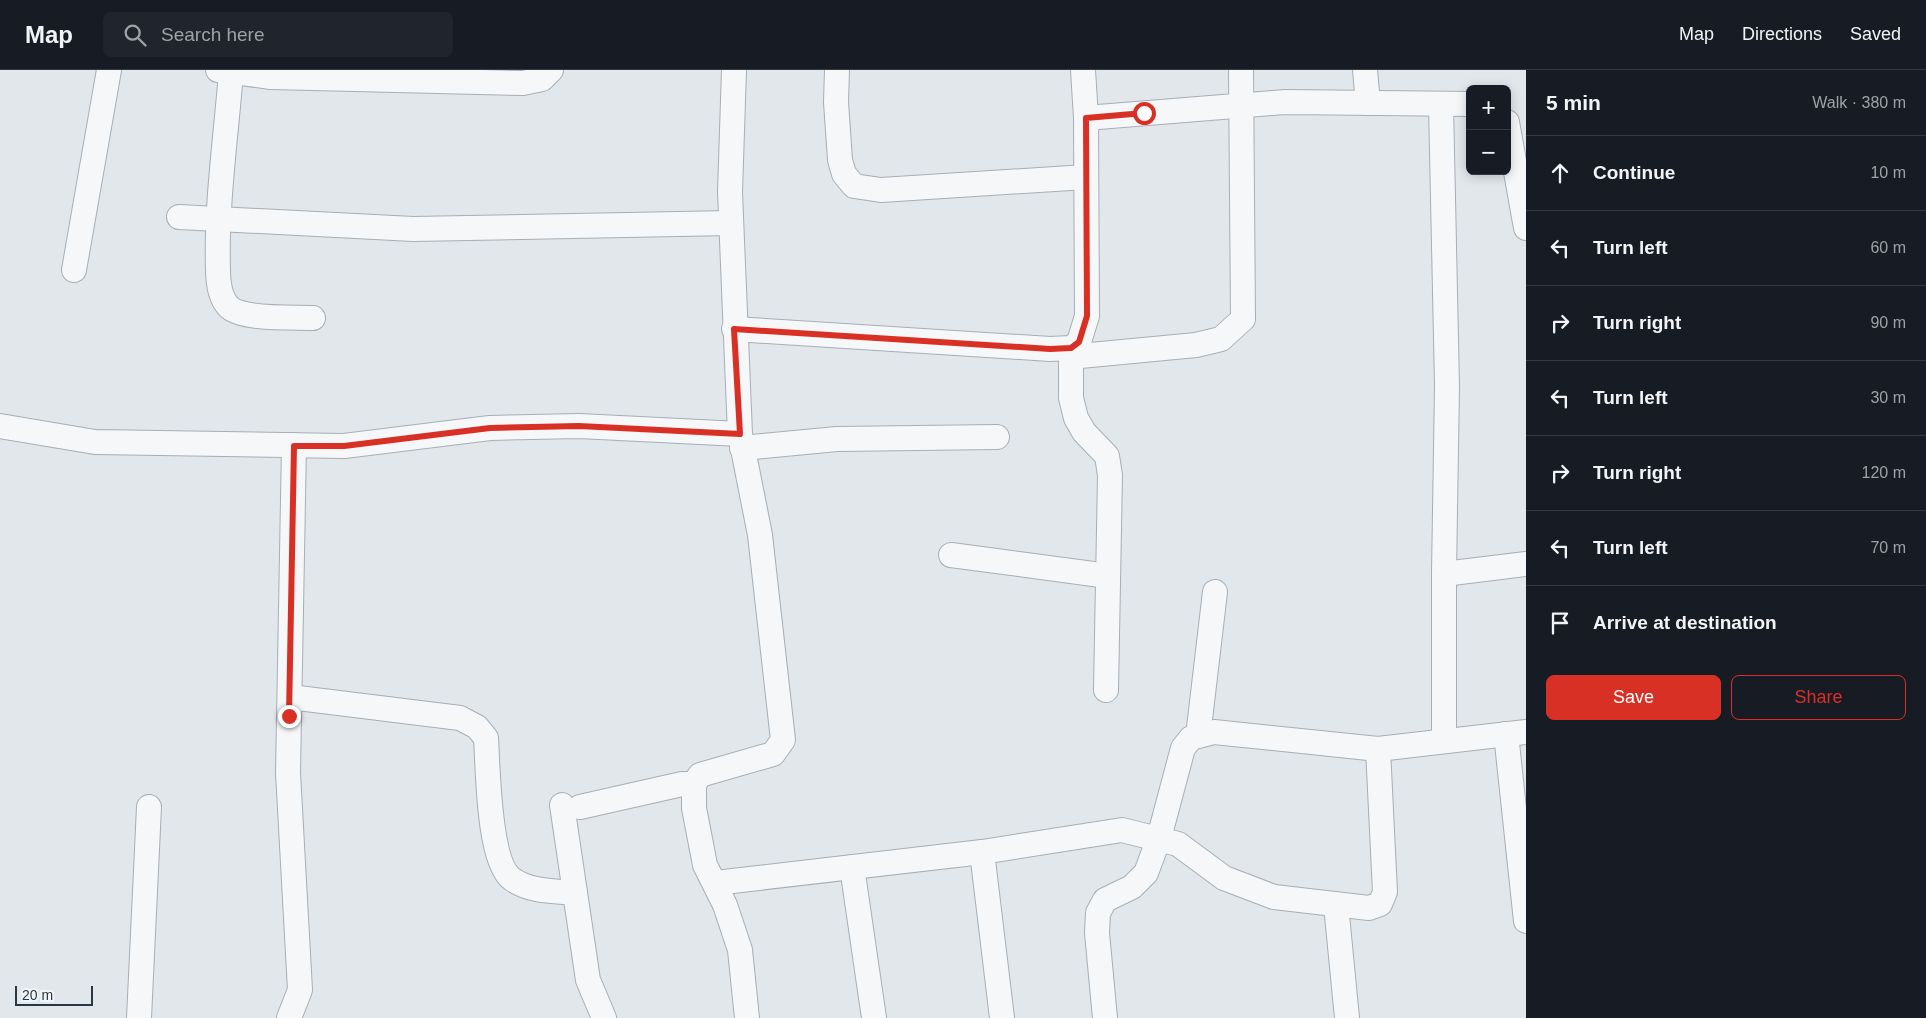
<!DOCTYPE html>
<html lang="en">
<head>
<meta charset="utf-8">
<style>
	:root { --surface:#171b24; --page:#20242c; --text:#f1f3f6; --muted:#9ea1a6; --line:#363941; --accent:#d93025 }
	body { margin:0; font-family:Helvetica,sans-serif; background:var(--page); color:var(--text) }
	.controls { position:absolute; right:15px; top:15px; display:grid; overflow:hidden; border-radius:8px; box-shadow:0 2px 12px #0003 }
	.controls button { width:45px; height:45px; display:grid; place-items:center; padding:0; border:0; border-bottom:1px solid var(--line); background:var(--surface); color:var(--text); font:25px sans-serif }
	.scale { position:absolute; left:15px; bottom:12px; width:78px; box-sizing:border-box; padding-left:5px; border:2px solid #283745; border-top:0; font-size:14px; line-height:18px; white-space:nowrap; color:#283745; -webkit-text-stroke:4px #f2f5f8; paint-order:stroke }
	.stop { position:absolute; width:15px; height:15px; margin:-11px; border:4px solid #d93025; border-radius:50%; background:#fff }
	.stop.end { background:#d93025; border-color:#fff; box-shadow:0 1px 5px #0008 }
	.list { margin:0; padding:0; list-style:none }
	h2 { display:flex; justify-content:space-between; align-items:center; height:65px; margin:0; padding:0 20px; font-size:21px }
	h2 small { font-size:16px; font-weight:400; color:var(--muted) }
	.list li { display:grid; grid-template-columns:32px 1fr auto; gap:15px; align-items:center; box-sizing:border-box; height:75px; padding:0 20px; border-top:1px solid var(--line) }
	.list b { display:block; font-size:19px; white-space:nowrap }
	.list em { font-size:16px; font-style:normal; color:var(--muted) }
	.actions { display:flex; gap:10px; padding:15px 20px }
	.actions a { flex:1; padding:11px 0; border:1px solid var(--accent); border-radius:8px; text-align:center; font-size:18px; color:var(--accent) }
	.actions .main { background:var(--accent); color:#fff }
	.icon { flex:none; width:28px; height:28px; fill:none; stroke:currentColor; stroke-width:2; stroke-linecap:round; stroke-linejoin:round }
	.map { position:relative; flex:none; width:1526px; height:948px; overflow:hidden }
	header { display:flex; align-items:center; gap:30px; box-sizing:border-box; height:70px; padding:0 25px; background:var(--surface); border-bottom:1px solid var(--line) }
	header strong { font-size:24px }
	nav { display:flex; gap:28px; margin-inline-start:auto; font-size:18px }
	.search { width:350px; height:45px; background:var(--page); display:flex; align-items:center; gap:12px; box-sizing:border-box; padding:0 18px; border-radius:8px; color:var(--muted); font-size:19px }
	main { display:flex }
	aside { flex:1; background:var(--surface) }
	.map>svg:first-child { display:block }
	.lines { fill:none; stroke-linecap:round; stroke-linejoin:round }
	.street-casing { stroke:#a6afb6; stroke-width:26 }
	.street { stroke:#f5f7f9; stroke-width:24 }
	.route { stroke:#d93025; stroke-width:6 }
</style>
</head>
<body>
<header>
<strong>Map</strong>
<div class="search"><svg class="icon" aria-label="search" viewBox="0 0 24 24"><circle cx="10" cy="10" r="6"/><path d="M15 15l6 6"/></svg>Search here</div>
<nav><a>Map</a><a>Directions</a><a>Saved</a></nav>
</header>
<main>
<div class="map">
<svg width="1526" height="948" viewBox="0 0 1526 948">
	<rect width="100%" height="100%" fill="#e2e7eb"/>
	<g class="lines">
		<!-- street casing -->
		<g class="street-casing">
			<g id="street">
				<polyline points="218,0 271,7 523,13 542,9 551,0"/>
				<polyline points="734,0 730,122 740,364 760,465 783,670 773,684 700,705 694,714 694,738 705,795 725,835 740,880 747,948"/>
				<polyline points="837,0 836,32 840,90 844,104 854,116 881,120 1086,107"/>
				<polyline points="1365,0 1368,33"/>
				<path d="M 231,2 C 226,67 216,134 218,199 C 218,211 220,227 228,236 C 240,250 294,247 313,248"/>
				<polyline points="1441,34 1447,316 1444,504 1444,671"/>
				<polyline points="1086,48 1285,32 1470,34"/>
				<polyline points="1507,52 1526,158"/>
				<polyline points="179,147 413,159 731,153"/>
				<polyline points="74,200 109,0"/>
				<polyline points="734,259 1050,279 1071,278 1079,272 1087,246 1086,48 1083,0"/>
				<polyline points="1071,278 1071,328 1076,348 1084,362 1107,386 1110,405 1106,620"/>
				<polyline points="1071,286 1080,286 1196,275 1221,269 1243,249 1241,0"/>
				<polyline points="0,356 95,372 344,376 490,358 579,356 740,364"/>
				<polyline points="742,378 837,369 997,367"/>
				<polyline points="951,485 1108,506"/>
				<polyline points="1444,504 1526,494"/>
				<path d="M 290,627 L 460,648 L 477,657 L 486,668 C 488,697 488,792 512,809 C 530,822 554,821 575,823"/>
				<polyline points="1506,664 1526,851"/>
				<polyline points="1198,666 1215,522"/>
				<polyline points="562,735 588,910 604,948"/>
				<polyline points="580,737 682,714 694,714"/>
				<polyline points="982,782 1002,948"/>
				<polyline points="852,797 874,948"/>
				<polyline points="715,813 982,782 1122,760 1178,774 1224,808 1274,827 1369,838 1380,834 1385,822 1378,679"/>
				<polyline points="1336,835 1347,948"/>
				<polyline points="139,948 149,737"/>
				<polyline points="289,948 300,920 288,703 294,375"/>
				<polyline points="1105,948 1097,863 1098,843 1105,830 1132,817 1146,803 1159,768 1183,678 1191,668 1214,662 1378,679 1526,662"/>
			</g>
		</g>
		<!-- street -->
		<use href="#street" class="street"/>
	</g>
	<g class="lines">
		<!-- route -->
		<polyline class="route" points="289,646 294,376 344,376 490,358 579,356 740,364 734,259 1050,279 1071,278 1079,272 1087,246 1086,48 1144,43"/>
	</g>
</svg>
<div class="controls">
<button>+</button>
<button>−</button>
</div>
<div class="scale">20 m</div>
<div class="stop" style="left:1144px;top:43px"></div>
<div class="stop end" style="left:289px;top:646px"></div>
</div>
<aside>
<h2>5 min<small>Walk · 380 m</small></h2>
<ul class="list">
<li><svg class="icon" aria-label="ahead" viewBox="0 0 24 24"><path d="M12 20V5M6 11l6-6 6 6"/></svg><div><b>Continue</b></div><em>10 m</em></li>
<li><svg class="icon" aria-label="left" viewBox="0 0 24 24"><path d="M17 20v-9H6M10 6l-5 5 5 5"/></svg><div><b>Turn left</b></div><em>60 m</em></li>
<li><svg class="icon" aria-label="right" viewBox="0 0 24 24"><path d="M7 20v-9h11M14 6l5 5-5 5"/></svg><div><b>Turn right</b></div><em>90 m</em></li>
<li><svg class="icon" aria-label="left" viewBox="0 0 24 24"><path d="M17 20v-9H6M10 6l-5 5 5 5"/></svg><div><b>Turn left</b></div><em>30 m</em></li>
<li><svg class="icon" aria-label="right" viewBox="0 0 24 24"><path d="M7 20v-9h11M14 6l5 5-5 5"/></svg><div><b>Turn right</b></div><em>120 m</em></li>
<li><svg class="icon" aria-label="left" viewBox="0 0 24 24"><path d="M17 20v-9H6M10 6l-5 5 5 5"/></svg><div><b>Turn left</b></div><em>70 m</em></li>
<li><svg class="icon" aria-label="arrive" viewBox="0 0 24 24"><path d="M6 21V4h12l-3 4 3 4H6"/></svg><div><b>Arrive at destination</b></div></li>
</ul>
<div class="actions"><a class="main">Save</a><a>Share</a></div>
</aside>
</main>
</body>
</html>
